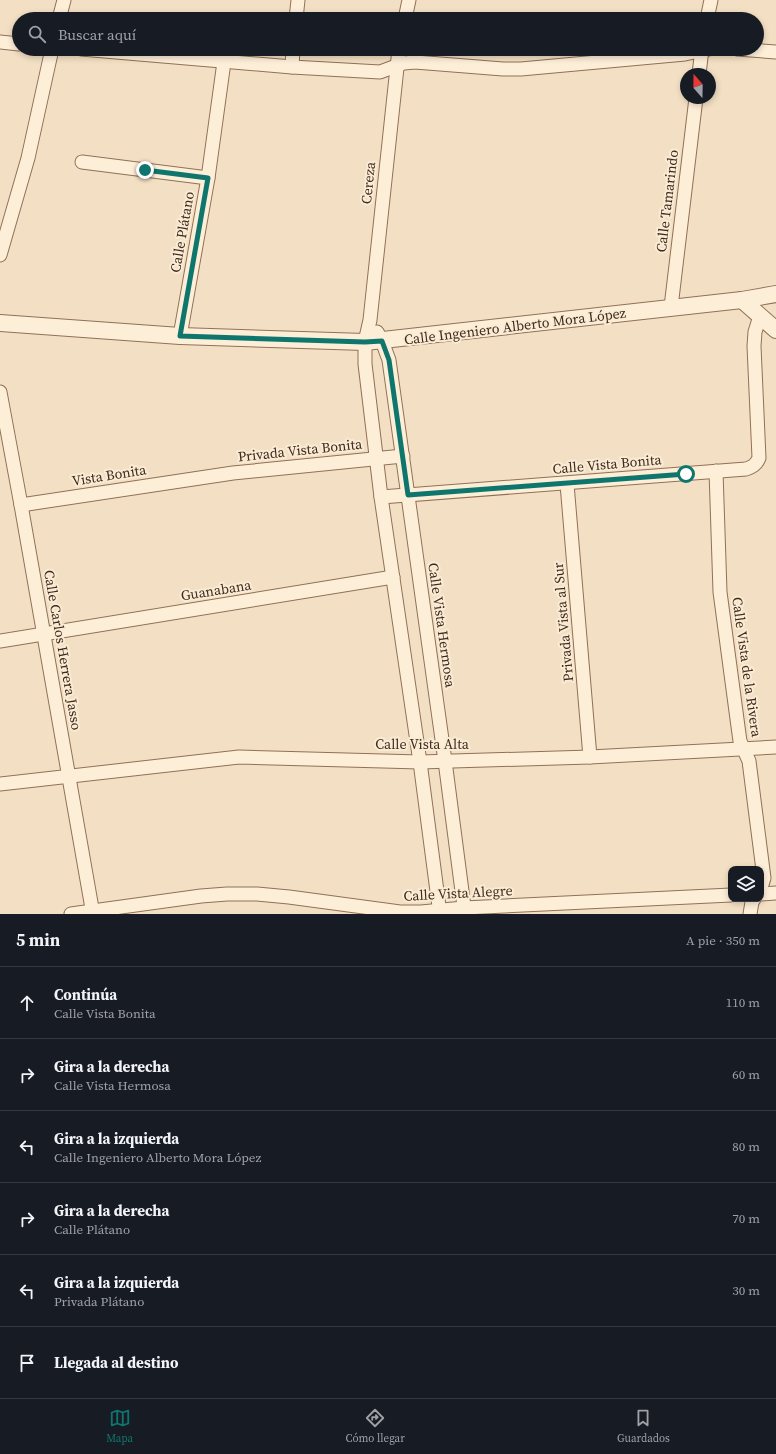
<!DOCTYPE html>
<html lang="es">
<head>
<meta charset="utf-8">
<style>
	:root { --surface:#171b24; --page:#20242c; --text:#f1f3f6; --muted:#9ea1a6; --line:#363941; --accent:#0f766e }
	body { margin:0; font-family:"Source Serif 4",serif; background:var(--page); color:var(--text) }
	.controls { position:absolute; right:12px; bottom:12px; display:grid; overflow:hidden; border-radius:8px; box-shadow:0 2px 6px #0003 }
	.controls button { width:36px; height:36px; display:grid; place-items:center; padding:0; border:0; border-bottom:1px solid var(--line); background:var(--surface); color:var(--text); font:20px sans-serif }
	.compass { position:absolute; left:680px; top:68px; width:36px; height:36px; border-radius:50%; background:var(--surface); box-shadow:0 2px 6px #0003; rotate:340deg }
	.stop { position:absolute; width:12px; height:12px; margin:-9px; border:3px solid #0f766e; border-radius:50%; background:#fff }
	.stop.end { background:#0f766e; border-color:#fff; box-shadow:0 1px 4px #0008 }
	.list { margin:0; padding:0; list-style:none }
	h2 { display:flex; justify-content:space-between; align-items:center; height:52px; margin:0; padding:0 16px; font-size:17px }
	h2 small { font-size:13px; font-weight:400; color:var(--muted) }
	.list li { display:grid; grid-template-columns:26px 1fr auto; gap:12px; align-items:center; box-sizing:border-box; height:72px; padding:0 16px; border-top:1px solid var(--line) }
	.list b { display:block; font-size:15px; white-space:nowrap }
	.list p { margin:0; font-size:13px; white-space:nowrap; color:var(--muted) }
	.list em { font-size:13px; font-style:normal; color:var(--muted) }
	.icon { flex:none; width:22px; height:22px; fill:none; stroke:currentColor; stroke-width:2; stroke-linecap:round; stroke-linejoin:round }
	.map { position:relative; flex:none; width:776px; height:914px; overflow:hidden }
	.search { position:absolute; background:var(--surface); box-shadow:0 2px 6px #0003; left:12px; right:12px; top:12px; height:44px; display:flex; align-items:center; gap:10px; box-sizing:border-box; padding:0 14px; border-radius:22px; color:var(--muted); font-size:15px }
	.sheet { height:484px; background:var(--surface) }
	nav { display:flex; justify-content:space-around; align-items:center; box-sizing:border-box; height:56px; border-top:1px solid var(--line); background:var(--surface); font-size:11px; color:var(--muted) }
	nav a { display:grid; justify-items:center; gap:2px }
	nav .on { color:var(--accent) }
	.map>svg:first-child { display:block }
	.lines { fill:none; stroke-linecap:round; stroke-linejoin:round }
	.minor-casing { stroke:#917057; stroke-width:15 }
	.tertiary-casing { stroke:#917057; stroke-width:18 }
	.minor { stroke:#fdeed8; stroke-width:13 }
	.tertiary { stroke:#fdeed8; stroke-width:16 }
	.route { stroke:#0f766e; stroke-width:5 }
	.labels { text-anchor:middle; stroke-width:4; stroke-linejoin:round; paint-order:stroke }
	.street-label { font-size:14px; fill:#3f2a1d; stroke:#faebd4 }
</style>
</head>
<body>
<div class="map">
<svg width="776" height="914" viewBox="0 0 776 914">
	<rect width="100%" height="100%" fill="#f3e0c4"/>
	<g class="lines">
		<!-- minor casing -->
		<g class="minor-casing">
			<g id="minor">
				<polyline points="59,19 64,0"/>
				<polyline points="296,19 298,0"/>
				<polyline points="405,19 409,0"/>
				<polyline points="707,19 711,0"/>
				<polyline points="0,42 19,44"/>
				<polyline points="81,49 292,67 380,72 404,63 415,62 503,69 521,69 685,54 709,49"/>
				<polyline points="399,49 370,320 365,342 365,364 381,497 420,762 440,914"/>
				<polyline points="737,49 776,52"/>
				<polyline points="292,67 293,49"/>
				<polyline points="699,74 702,49"/>
				<polyline points="82,162 208,178"/>
				<polyline points="0,255 28,158 52,49"/>
				<polyline points="671,307 696,98"/>
				<polyline points="377,332 382,341 389,360 445,761 465,914"/>
				<polyline points="180,336 208,178 224,62"/>
				<polyline points="0,392 21,505 93,914"/>
				<polyline points="716,471 720,592 739,734 740,741 749,761 764,878 761,888"/>
				<polyline points="567,484 590,757"/>
				<path d="M 381,497 L 746,469 C 752,467 756,465 759,458 L 754,346 L 755,332 L 760,316"/>
				<polyline points="21,505 233,473 403,456"/>
				<polyline points="0,641 393,577"/>
				<polyline points="0,784 239,757 420,762 590,757 776,747"/>
				<polyline points="761,894 776,893"/>
				<polyline points="71,914 201,896 227,894 257,894 289,897 400,912 421,912 464,908 731,895"/>
				<polyline points="750,914 752,902 754,899"/>
			</g>
		</g>
		<!-- tertiary casing -->
		<g class="tertiary-casing">
			<g id="tertiary">
				<polyline points="742,300 776,330"/>
				<polyline points="0,323 180,336 365,342 742,300 776,294"/>
			</g>
		</g>
		<!-- minor -->
		<use href="#minor" class="minor"/>
		<!-- tertiary -->
		<use href="#tertiary" class="tertiary"/>
	</g>
	<g class="lines">
		<!-- route -->
		<polyline class="route" points="145,170 208,178 180,336 365,342 382,341 389,360 408,495 686,474"/>
	</g>
	<g class="labels">
		<!-- street labels -->
		<g class="street-label">
			<text transform="translate(368 183) rotate(-84)" y="5">Cereza</text>
			<text transform="translate(667 201) rotate(-83)" y="5">Calle Tamarindo</text>
			<text transform="translate(182 232) rotate(-80)" y="5">Calle Plátano</text>
			<text transform="translate(515 326) rotate(-7)" y="5">Calle Ingeniero Alberto Mora López</text>
			<text transform="translate(300 450) rotate(-6)" y="5">Privada Vista Bonita</text>
			<text transform="translate(607 464) rotate(-5)" y="5">Calle Vista Bonita</text>
			<text transform="translate(109 475) rotate(-9)" y="5">Vista Bonita</text>
			<text transform="translate(216 590) rotate(-9)" y="5">Guanabana</text>
			<text transform="translate(563 622) rotate(-95)" y="5">Privada Vista al Sur</text>
			<text transform="translate(442 625) rotate(82)" y="5">Calle Vista Hermosa</text>
			<text transform="translate(63 650) rotate(80)" y="5">Calle Carlos Herrera Jasso</text>
			<text transform="translate(747 667) rotate(82)" y="5">Calle Vista de la Rivera</text>
			<text x="422" y="749">Calle Vista Alta</text>
			<text transform="translate(458 893) rotate(-3)" y="5">Calle Vista Alegre</text>
		</g>
	</g>
</svg>
<div class="controls">
<button><svg class="icon" aria-label="layers" viewBox="0 0 24 24"><path d="M12 4l9 5-9 5-9-5zM3 14l9 5 9-5"/></svg></button>
</div>
<svg class="compass" viewBox="-18 -18 36 36"><path d="M0-13l5 13h-10z" fill="#e53935"/><path d="M0 13l5-13h-10z" fill="#9ea1a6"/></svg>
<div class="stop" style="left:686px;top:474px"></div>
<div class="stop end" style="left:145px;top:170px"></div>
<div class="search"><svg class="icon" aria-label="search" viewBox="0 0 24 24"><circle cx="10" cy="10" r="6"/><path d="M15 15l6 6"/></svg>Buscar aquí</div>
</div>
<section class="sheet">
<h2>5 min<small>A pie · 350 m</small></h2>
<ul class="list">
<li><svg class="icon" aria-label="ahead" viewBox="0 0 24 24"><path d="M12 20V5M6 11l6-6 6 6"/></svg><div><b>Continúa</b><p>Calle Vista Bonita</p></div><em>110 m</em></li>
<li><svg class="icon" aria-label="right" viewBox="0 0 24 24"><path d="M7 20v-9h11M14 6l5 5-5 5"/></svg><div><b>Gira a la derecha</b><p>Calle Vista Hermosa</p></div><em>60 m</em></li>
<li><svg class="icon" aria-label="left" viewBox="0 0 24 24"><path d="M17 20v-9H6M10 6l-5 5 5 5"/></svg><div><b>Gira a la izquierda</b><p>Calle Ingeniero Alberto Mora López</p></div><em>80 m</em></li>
<li><svg class="icon" aria-label="right" viewBox="0 0 24 24"><path d="M7 20v-9h11M14 6l5 5-5 5"/></svg><div><b>Gira a la derecha</b><p>Calle Plátano</p></div><em>70 m</em></li>
<li><svg class="icon" aria-label="left" viewBox="0 0 24 24"><path d="M17 20v-9H6M10 6l-5 5 5 5"/></svg><div><b>Gira a la izquierda</b><p>Privada Plátano</p></div><em>30 m</em></li>
<li><svg class="icon" aria-label="arrive" viewBox="0 0 24 24"><path d="M6 21V4h12l-3 4 3 4H6"/></svg><div><b>Llegada al destino</b></div></li>
</ul>
</section>
<nav>
<a class="on"><svg class="icon" aria-label="map" viewBox="0 0 24 24"><path d="M3 6l6-2 6 2 6-2v14l-6 2-6-2-6 2zM9 4v14M15 6v14"/></svg>Mapa</a>
<a><svg class="icon" aria-label="directions" viewBox="0 0 24 24"><path d="M12 3l9 9-9 9-9-9zM9 14v-3h6M13 9l2 2-2 2"/></svg>Cómo llegar</a>
<a><svg class="icon" aria-label="saved" viewBox="0 0 24 24"><path d="M7 4h10v16l-5-4-5 4z"/></svg>Guardados</a>
</nav>
</body>
</html>
